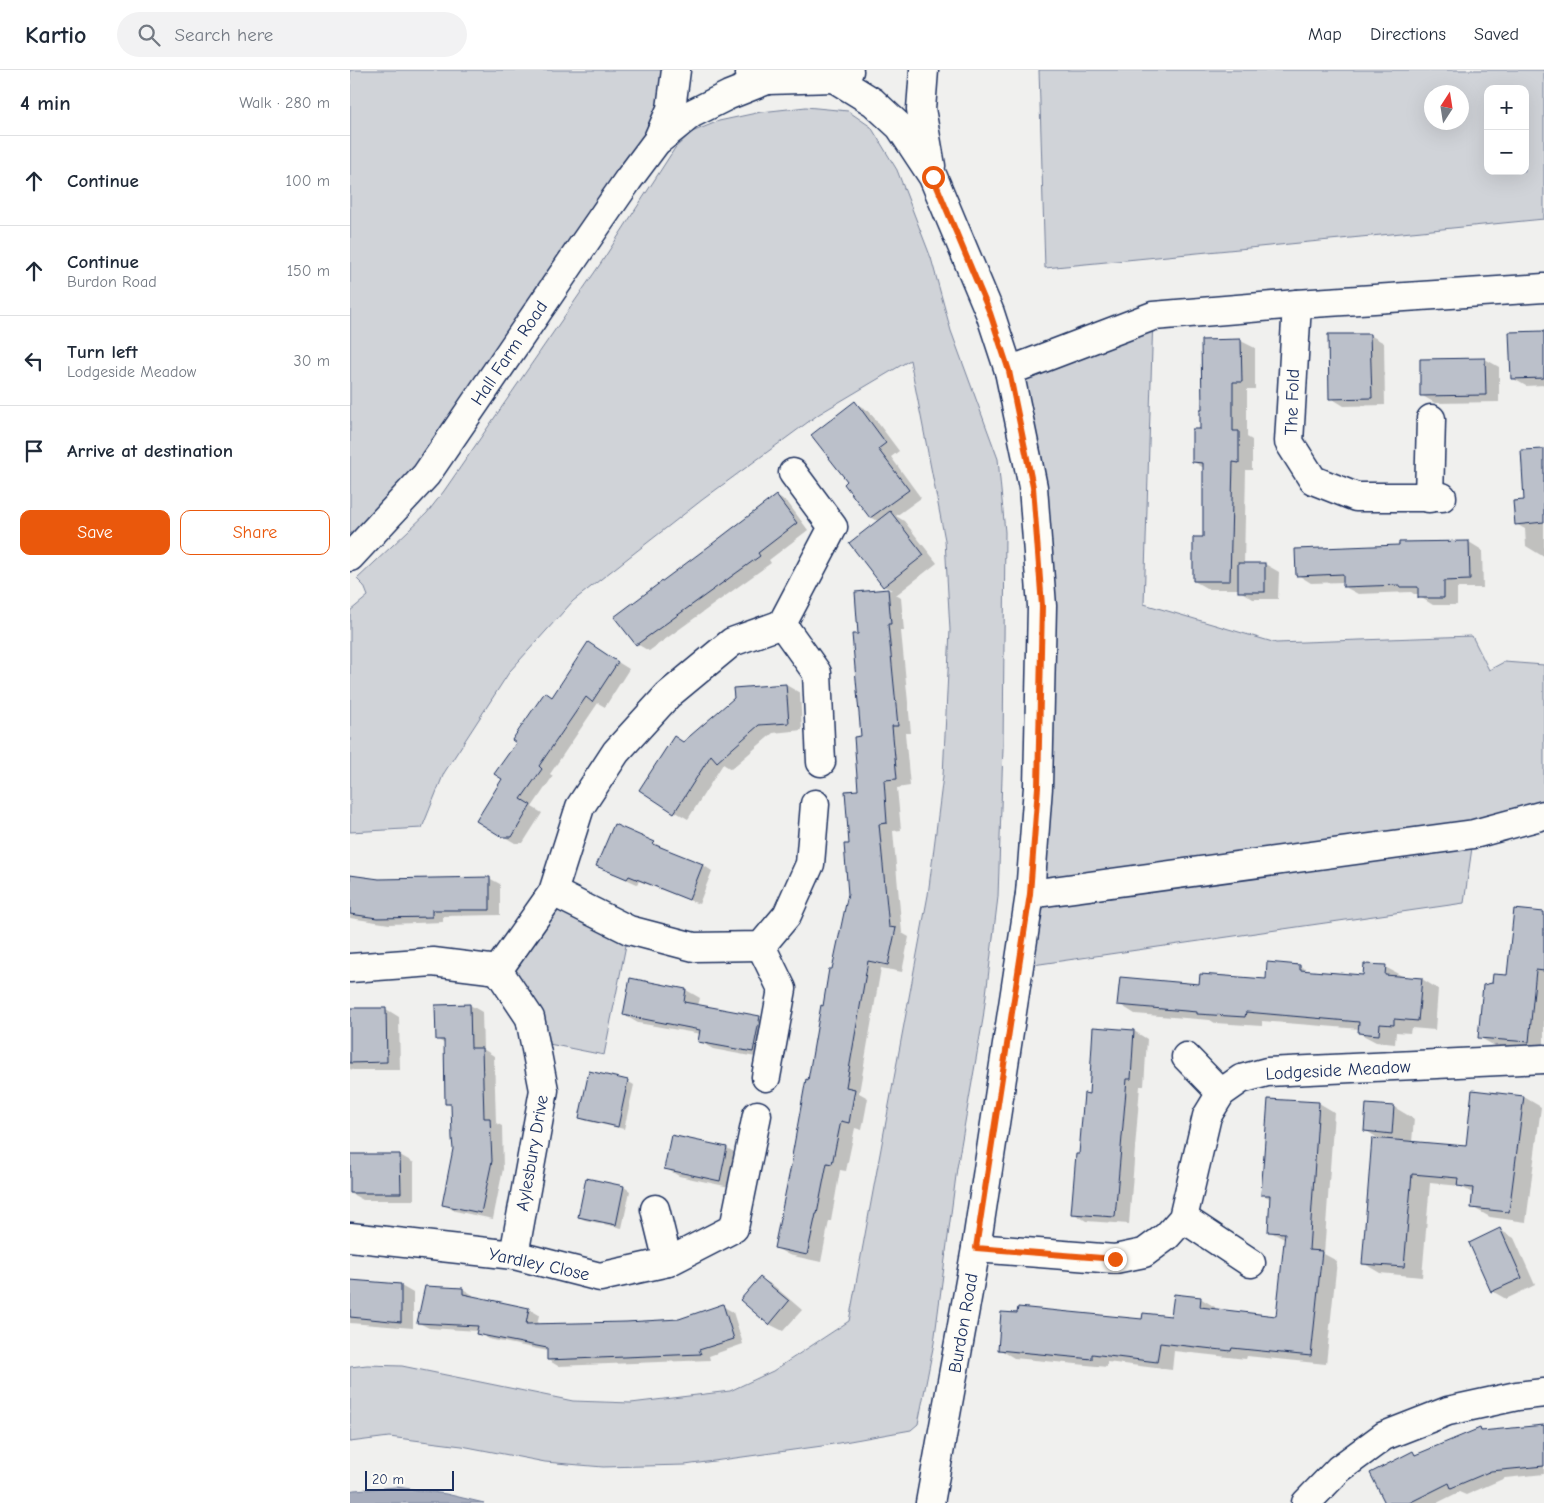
<!DOCTYPE html>
<html lang="en">
<head>
<meta charset="utf-8">
<style>
	:root { --surface:#fff; --page:#f2f2f3; --text:#1f2937; --muted:#747a83; --line:#e0e1e3; --accent:#ea580c }
	body { margin:0; font-family:"Comic Neue",sans-serif; background:var(--page); color:var(--text) }
	.controls { position:absolute; right:15px; top:15px; display:grid; overflow:hidden; border-radius:10px; box-shadow:0 5px 20px #0002 }
	.controls button { width:45px; height:45px; display:grid; place-items:center; padding:0; border:0; border-bottom:1px solid var(--line); background:var(--surface); color:var(--text); font:25px sans-serif }
	.compass { position:absolute; left:1074px; top:15px; width:45px; height:45px; border-radius:50%; background:var(--surface); box-shadow:0 5px 20px #0002; rotate:12deg }
	.scale { position:absolute; left:15px; bottom:12px; width:89px; box-sizing:border-box; padding-left:5px; border:2px solid #1b2f5e; border-top:0; font-size:14px; line-height:18px; white-space:nowrap; color:#1b2f5e; -webkit-text-stroke:4px #fdfcf7; paint-order:stroke }
	.stop { position:absolute; width:15px; height:15px; margin:-11px; border:4px solid #ea580c; border-radius:50%; background:#fff }
	.stop.end { background:#ea580c; border-color:#fff; box-shadow:0 1px 5px #0008 }
	.list { margin:0; padding:0; list-style:none }
	h2 { display:flex; justify-content:space-between; align-items:center; height:65px; margin:0; padding:0 20px; font-size:21px }
	h2 small { font-size:16px; font-weight:400; color:var(--muted) }
	.list li { display:grid; grid-template-columns:32px 1fr auto; gap:15px; align-items:center; box-sizing:border-box; height:90px; padding:0 20px; border-top:1px solid var(--line) }
	.list b { display:block; font-size:19px; white-space:nowrap }
	.list p { margin:0; font-size:16px; white-space:nowrap; color:var(--muted) }
	.list em { font-size:16px; font-style:normal; color:var(--muted) }
	.actions { display:flex; gap:10px; padding:15px 20px }
	.actions a { flex:1; padding:11px 0; border:1px solid var(--accent); border-radius:10px; text-align:center; font-size:18px; color:var(--accent) }
	.actions .main { background:var(--accent); color:#fff }
	.icon { flex:none; width:28px; height:28px; fill:none; stroke:currentColor; stroke-width:2; stroke-linecap:round; stroke-linejoin:round }
	.map { position:relative; flex:none; width:1194px; height:1433px; overflow:hidden }
	header { display:flex; align-items:center; gap:30px; box-sizing:border-box; height:70px; padding:0 25px; background:var(--surface); border-bottom:1px solid var(--line) }
	header strong { font-size:24px }
	nav { display:flex; gap:28px; margin-inline-start:auto; font-size:18px }
	.search { width:350px; height:45px; background:var(--page); display:flex; align-items:center; gap:12px; box-sizing:border-box; padding:0 18px; border-radius:28px; color:var(--muted); font-size:19px }
	main { display:flex }
	aside { flex:1; background:var(--surface) }
	.map>svg:first-child { display:block }
	.green { fill:#d0d3d8; stroke:#76819b; fill-rule:evenodd }
	.water { fill:#a7adbd; stroke:#6f7b97 }
	.shadow { fill:#0003 }
	.building { fill:#bbc0ca; stroke:#1b2f5e }
	.lines { fill:none; stroke-linecap:round; stroke-linejoin:round }
	.street-casing { stroke:#1b2f5e; stroke-width:31 }
	.secondary-casing { stroke:#1b2f5e; stroke-width:31 }
	.street { stroke:#fdfcf7; stroke-width:28 }
	.secondary { stroke:#fdfcf7; stroke-width:28 }
	.route { stroke:#ea580c; stroke-width:6 }
	.labels { text-anchor:middle; stroke-width:4; stroke-linejoin:round; paint-order:stroke }
	.street-label { font-size:18px; fill:#1b2f5e; stroke:#fdfcf7 }
</style>
</head>
<body>
<header>
<strong>Kartio</strong>
<div class="search"><svg class="icon" aria-label="search" viewBox="0 0 24 24"><circle cx="10" cy="10" r="6"/><path d="M15 15l6 6"/></svg>Search here</div>
<nav><a>Map</a><a>Directions</a><a>Saved</a></nav>
</header>
<main>
<aside>
<h2>4 min<small>Walk · 280 m</small></h2>
<ul class="list">
<li><svg class="icon" aria-label="ahead" viewBox="0 0 24 24"><path d="M12 20V5M6 11l6-6 6 6"/></svg><div><b>Continue</b></div><em>100 m</em></li>
<li><svg class="icon" aria-label="ahead" viewBox="0 0 24 24"><path d="M12 20V5M6 11l6-6 6 6"/></svg><div><b>Continue</b><p>Burdon Road</p></div><em>150 m</em></li>
<li><svg class="icon" aria-label="left" viewBox="0 0 24 24"><path d="M17 20v-9H6M10 6l-5 5 5 5"/></svg><div><b>Turn left</b><p>Lodgeside Meadow</p></div><em>30 m</em></li>
<li><svg class="icon" aria-label="arrive" viewBox="0 0 24 24"><path d="M6 21V4h12l-3 4 3 4H6"/></svg><div><b>Arrive at destination</b></div></li>
</ul>
<div class="actions"><a class="main">Save</a><a>Share</a></div>
</aside>
<div class="map">
<svg width="1194" height="1433" viewBox="0 0 1194 1433">
	<rect width="100%" height="100%" fill="#f0f0ee"/>
	<filter id="ink" filterUnits="userSpaceOnUse"><feTurbulence type="fractalNoise" baseFrequency=".02" numOctaves="2"/><feDisplacementMap in="SourceGraphic" scale="10" xChannelSelector="R" yChannelSelector="G"/><feConvolveMatrix kernelMatrix="1 2 1 2 8 2 1 2 1" color-interpolation-filters="sRGB"/></filter>
	<g filter="url(#ink)">
		<!-- green -->
		<g class="green">
			<polygon points="0,0 326,0 307,71 0,487"/>
			<path d="M 689,0 L 1194,0 L 1194,149 L 695,198 ZM 1138,19 L 1175,19 L 1175,101 L 1138,101 ZM 1082,22 L 1112,22 L 1112,52 L 1082,52 Z"/>
			<polygon points="456,37 498,41 521,57 547,100 581,188 601,261 648,389 655,462 653,678 648,827 633,949 607,1098 584,1273 568,1354 561,1360 472,1376 335,1395 253,1397 195,1392 112,1376 39,1367 0,1372 0,1297 17,1295 52,1296 223,1331 281,1333 380,1321 423,1301 499,1251 578,825 593,706 600,560 595,470 560,290 469,344 352,430 223,531 160,601 94,703 72,758 0,762 0,541 18,526 14,516 7,509 77,443 94,421 251,193 325,78 342,62 369,51 411,42"/>
			<polygon points="803,246 794,534 926,573 1122,566 1139,600 1154,592 1194,595 1194,745 1124,764 1114,833 669,897 692,536 659,301"/>
			<polygon points="203,822 279,860 254,985 184,971 148,900"/>
		</g>
		<!-- water -->
		<polygon class="water" points="47,1417 96,1424 134,1433 0,1433 0,1421 4,1420"/>
		<!-- shadow -->
		<g class="shadow">
			<polygon points="1194,262 1194,315 1176,316 1162,308"/>
			<polygon points="1020,265 1034,273 1035,335 994,336 981,328 980,266"/>
			<polygon points="891,271 905,278 905,319 897,319 897,367 902,370 902,400 896,400 894,494 915,494 929,502 928,529 903,529 890,521 890,519 858,519 844,511 854,469 854,398 844,392 851,360 853,342"/>
			<polygon points="1135,289 1149,297 1149,332 1085,333 1071,325 1071,290"/>
			<polygon points="505,333 519,341 549,381 541,387 571,428 546,446 554,451 587,493 546,525 551,528 554,561 551,561 561,663 555,663 560,716 547,718 551,760 543,761 552,863 559,867 552,902 531,898 509,1023 518,1028 512,1060 505,1058 496,1101 490,1100 481,1151 479,1151 471,1192 439,1185 426,1178 474,937 483,901 500,824 510,721 512,667 510,565 506,523 542,520 534,516 529,452 521,447 499,412"/>
			<polygon points="1194,380 1194,487 1176,476 1175,459 1166,454"/>
			<polygon points="426,426 438,433 458,460 419,490 421,493 299,581 287,574"/>
			<polygon points="1119,472 1132,480 1133,518 1107,518 1107,535 1083,535 1070,527 1070,524 1064,524 1061,522 1008,524 995,517 994,512 961,513 948,505"/>
			<polygon points="250,581 279,599 255,637 248,633 200,704 203,706 182,737 192,743 173,773 165,773 153,766 203,628"/>
			<polygon points="436,615 450,623 452,660 423,663 381,699 373,694 338,749 324,741 334,673"/>
			<polygon points="304,773 314,778 313,780 353,795 362,801 349,834 289,811 287,814 247,796"/>
			<polygon points="0,806 29,810 139,808 150,814 150,845 93,846 93,852 39,854 0,848"/>
			<polygon points="1194,841 1194,981 1145,976 1129,967 1143,914 1159,907"/>
			<polygon points="918,893 950,896 960,902 1014,906 1035,897 1052,906 1052,908 1072,909 1088,919 1085,960 1061,958 1060,963 1046,962 1045,974 1026,972 1009,963 1010,959 912,951 912,956 865,953 860,950 785,944 769,934 850,915 917,910"/>
			<polygon points="281,909 336,920 350,928 348,936 409,948 423,955 416,989 363,979 349,971 351,964 288,953 274,945"/>
			<polygon points="120,935 132,942 133,979 144,986 146,1053 152,1056 153,1099 143,1149 105,1141 93,1134 104,1079 103,1037 96,1033 95,974 87,969"/>
			<polygon points="36,939 49,947 50,1000 3,1000 0,999 0,940"/>
			<polygon points="784,961 797,969 794,1016 790,1016 779,1154 736,1151 723,1143 740,1025"/>
			<polygon points="277,1011 284,1015 274,1059 237,1051 230,1048"/>
			<polygon points="1174,1027 1191,1037 1176,1152 1140,1147 1122,1137 1124,1124 1110,1116 1080,1113 1072,1207 1030,1203 1013,1193 1031,1070 1015,1060 1044,1037 1064,1049 1062,1072 1117,1077"/>
			<polygon points="969,1033 984,1042 974,1184 987,1191 976,1294 897,1286 896,1289 824,1281 822,1300 757,1292 757,1297 664,1288 649,1279 793,1251 822,1248 850,1228 865,1237 865,1240 927,1247 936,1170 919,1161 921,1129 912,1124"/>
			<polygon points="322,1066 377,1078 391,1086 384,1118 329,1106 315,1098"/>
			<polygon points="0,1085 50,1085 64,1093 64,1130 13,1130 0,1123"/>
			<polygon points="237,1110 274,1117 280,1121 272,1158 235,1150 229,1147"/>
			<polygon points="1150,1160 1164,1168 1185,1215 1156,1229 1142,1221"/>
			<polygon points="410,1208 424,1216 452,1240 433,1261 419,1254"/>
			<polygon points="0,1211 51,1216 63,1223 63,1258 0,1253"/>
			<polygon points="113,1219 123,1225 123,1228 179,1239 189,1245 187,1255 276,1253 329,1250 372,1236 383,1242 393,1274 359,1286 360,1290 208,1296 198,1290 198,1281 138,1269 128,1263 128,1261 79,1258 69,1253"/>
			<polygon points="1194,1356 1194,1404 1155,1408 1116,1425 1109,1422 1087,1433 1036,1433 1063,1383 1068,1385 1130,1359 1135,1362"/>
		</g>
		<!-- building -->
		<g class="building">
			<polygon points="1194,261 1194,308 1161,309 1159,262"/>
			<polygon points="978,264 1020,264 1022,328 979,329"/>
			<polygon points="891,269 892,312 883,312 883,361 889,361 889,393 883,392 880,511 843,511 843,467 853,467 853,393 842,392 842,359 850,359 850,340 852,340 851,270"/>
			<polygon points="1135,288 1136,325 1070,326 1070,289"/>
			<polygon points="505,331 536,373 528,379 559,420 520,448 494,414 497,411 461,365"/>
			<polygon points="1194,379 1194,452 1165,455 1163,431 1174,430 1171,380"/>
			<polygon points="426,425 447,453 408,483 410,486 286,575 264,547 362,474"/>
			<polygon points="540,441 574,485 533,517 499,473"/>
			<polygon points="1119,471 1120,510 1094,511 1094,528 1068,528 1068,517 1050,517 1050,515 993,517 993,504 946,506 945,479 1049,475 1049,472"/>
			<rect x="888" y="493" width="27" height="29"/>
			<polygon points="538,519 541,554 538,554 548,656 542,656 547,709 534,710 537,753 529,754 539,857 546,858 538,895 518,891 496,1017 505,1019 499,1053 491,1051 482,1094 477,1093 467,1144 466,1144 457,1185 424,1178 443,1086 442,1086 456,1009 458,1010 471,935 473,936 479,899 482,899 498,824 494,774 499,774 495,721 508,720 504,667 511,666 502,564 508,564 505,522"/>
			<polygon points="238,572 268,592 242,632 236,627 189,696 192,699 171,729 181,735 162,767 152,767 126,751 152,709 144,704 166,673 162,670 195,622 202,627"/>
			<polygon points="436,614 439,653 409,655 367,692 361,685 324,743 289,720 324,666 333,672 384,628 383,618"/>
			<polygon points="264,754 305,772 303,774 353,794 339,830 279,806 277,809 246,796"/>
			<polygon points="0,805 29,809 140,807 140,840 82,840 82,847 27,848 0,844"/>
			<polygon points="1164,839 1194,842 1194,901 1186,900 1179,972 1128,968 1133,915 1142,913 1143,904 1157,905"/>
			<polygon points="917,892 950,895 950,900 1013,905 1014,894 1036,895 1035,905 1072,908 1068,951 1044,949 1044,955 1030,954 1029,965 1008,963 1009,952 896,942 895,947 847,944 847,942 767,935 770,907 849,914 850,904 916,909"/>
			<polygon points="280,908 336,919 334,932 410,946 403,982 348,972 350,960 273,945"/>
			<polygon points="120,934 121,978 132,978 134,1048 140,1048 142,1091 131,1143 92,1135 103,1079 102,1068 101,1034 95,1034 94,970 86,970 85,935"/>
			<polygon points="0,938 36,938 37,992 0,993"/>
			<polygon points="743,957 784,960 781,1009 777,1009 765,1147 721,1144 726,1084 729,1084 734,1023 739,1024"/>
			<polygon points="239,1001 278,1010 268,1057 229,1048"/>
			<polygon points="1122,1020 1174,1026 1159,1142 1121,1138 1123,1118 1107,1116 1108,1108 1062,1104 1054,1197 1012,1194 1022,1068 1116,1076"/>
			<polygon points="918,1029 969,1032 959,1180 972,1181 961,1286 882,1278 881,1281 810,1273 807,1292 742,1284 742,1289 648,1280 651,1242 667,1243 668,1237 792,1249 793,1243 821,1246 824,1224 851,1227 850,1237 926,1246 935,1163 918,1162 920,1125 911,1125"/>
			<polygon points="1016,1034 1044,1036 1042,1064 1014,1061"/>
			<polygon points="321,1065 377,1077 370,1111 314,1099"/>
			<polygon points="0,1084 50,1084 51,1123 0,1123"/>
			<polygon points="236,1108 274,1116 266,1155 228,1147"/>
			<polygon points="1150,1158 1172,1208 1141,1222 1119,1173"/>
			<polygon points="410,1207 439,1231 419,1255 390,1230"/>
			<polygon points="0,1210 51,1214 51,1252 0,1247"/>
			<polygon points="75,1216 113,1218 113,1224 179,1238 176,1254 276,1252 329,1249 373,1234 384,1269 349,1280 351,1284 197,1290 197,1278 126,1264 128,1256 67,1253"/>
			<polygon points="1194,1355 1194,1396 1141,1401 1101,1418 1099,1413 1059,1433 1035,1433 1020,1403 1063,1381 1065,1385 1130,1358 1131,1361"/>
		</g>
		<g class="lines">
			<!-- street casing -->
			<g class="street-casing">
				<g id="street">
					<polyline points="947,234 939,372 963,410 1006,427 1092,427"/>
					<polyline points="659,301 803,246 947,234 1194,218"/>
					<polyline points="1079,428 1081,349"/>
					<polyline points="432,554 467,603 471,692"/>
					<polyline points="203,822 279,860 344,877 411,876 437,845 460,794 465,734"/>
					<polyline points="680,824 1124,764 1194,745"/>
					<polyline points="411,876 432,919 416,1007"/>
					<polyline points="0,898 83,892 148,900 180,948 194,1020 164,1185"/>
					<polyline points="148,900 203,822 230,737 266,682 318,625 382,572 432,554 483,457 443,403"/>
					<polyline points="836,987 871,1023"/>
					<polyline points="305,1139 318,1192"/>
					<polyline points="833,1148 901,1193"/>
					<polyline points="0,1167 164,1185 250,1207 318,1192 384,1158 407,1045"/>
					<polyline points="626,1178 765,1189 794,1183 817,1166 833,1148 857,1046 871,1023 891,1009 917,1002 1194,989"/>
					<polyline points="956,1433 989,1399 1034,1366 1098,1341 1167,1326 1194,1323"/>
				</g>
			</g>
			<!-- secondary casing -->
			<g class="secondary-casing">
				<g id="secondary">
					<polyline points="574,0 571,39 581,96"/>
					<polyline points="400,4 417,10 484,8 499,1"/>
					<polyline points="484,8 523,32 550,57 583,107 640,243 659,301 683,417 692,536 688,717 680,824 626,1178 580,1433"/>
					<polyline points="310,69 341,44 379,25 417,10"/>
					<polyline points="0,487 76,405 231,178 278,110 307,71 321,39 326,0"/>
				</g>
			</g>
			<!-- street -->
			<use href="#street" class="street"/>
			<!-- secondary -->
			<use href="#secondary" class="secondary"/>
		</g>
	</g>
	<g class="lines" filter="url(#ink)">
		<!-- route -->
		<polyline class="route" points="583,107 640,243 659,301 683,417 692,536 688,717 680,824 626,1178 765,1189"/>
	</g>
	<g class="labels">
		<!-- street labels -->
		<g class="street-label">
			<text transform="translate(159 283) rotate(-56)" y="6">Hall Farm Road</text>
			<text transform="translate(942 332) rotate(-88)" y="6">The Fold</text>
			<text transform="translate(988 1000) rotate(-3)" y="6">Lodgeside Meadow</text>
			<text transform="translate(182 1083) rotate(-80)" y="6">Aylesbury Drive</text>
			<text transform="translate(189 1194) rotate(12)" y="6">Yardley Close</text>
			<text transform="translate(613 1253) rotate(-80)" y="6">Burdon Road</text>
		</g>
	</g>
</svg>
<div class="controls">
<button>+</button>
<button>−</button>
</div>
<svg class="compass" viewBox="-18 -18 36 36"><path d="M0-13l5 13h-10z" fill="#e53935"/><path d="M0 13l5-13h-10z" fill="#747a83"/></svg>
<div class="scale">20 m</div>
<div class="stop" style="left:583px;top:107px"></div>
<div class="stop end" style="left:765px;top:1189px"></div>
</div>
</main>
</body>
</html>
